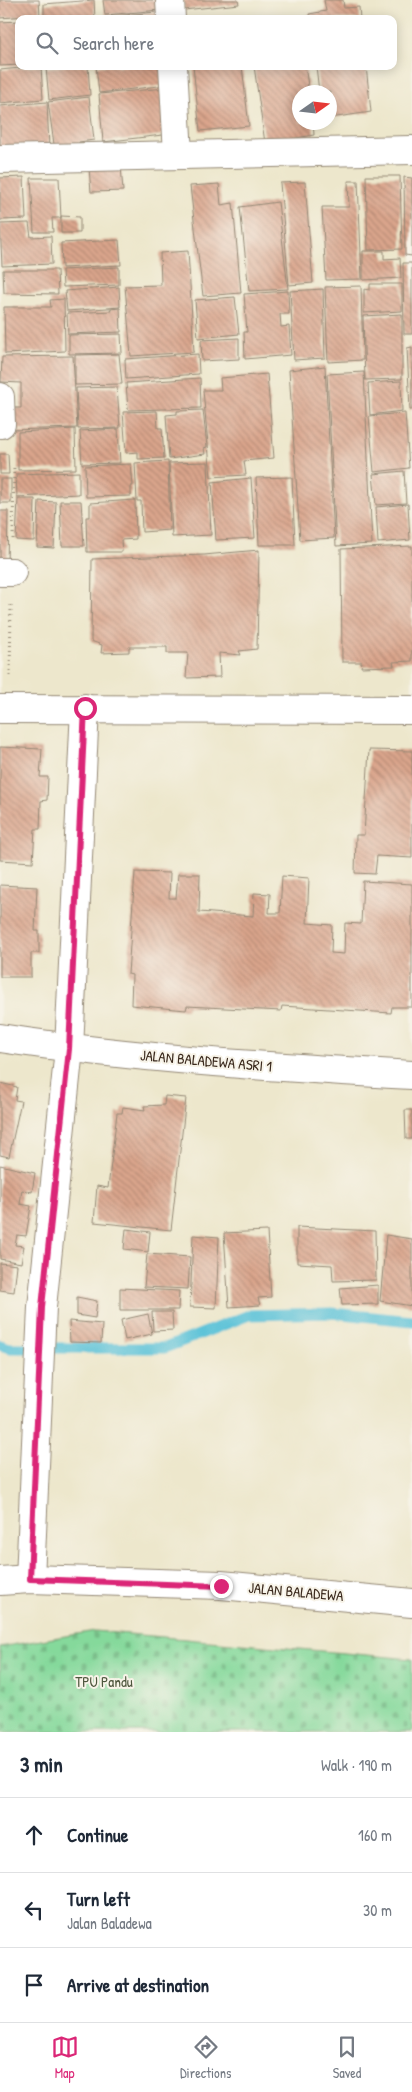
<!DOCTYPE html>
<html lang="en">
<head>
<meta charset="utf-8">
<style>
	:root { --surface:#fff; --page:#f6f6f7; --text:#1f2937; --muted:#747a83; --line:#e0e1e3; --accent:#db2777 }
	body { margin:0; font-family:"Patrick Hand",sans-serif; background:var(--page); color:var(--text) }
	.compass { position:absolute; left:292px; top:85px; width:45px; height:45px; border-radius:50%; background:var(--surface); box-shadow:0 2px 12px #0003; rotate:76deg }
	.stop { position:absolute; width:15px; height:15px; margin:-11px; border:4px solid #db2777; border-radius:50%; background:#fff }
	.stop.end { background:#db2777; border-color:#fff; box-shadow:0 1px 5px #0008 }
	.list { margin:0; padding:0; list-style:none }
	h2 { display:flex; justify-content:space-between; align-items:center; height:65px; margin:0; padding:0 20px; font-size:21px }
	h2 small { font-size:16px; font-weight:400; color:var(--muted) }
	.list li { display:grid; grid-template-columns:32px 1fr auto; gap:15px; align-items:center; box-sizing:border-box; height:75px; padding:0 20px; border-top:1px solid var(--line) }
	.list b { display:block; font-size:19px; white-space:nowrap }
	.list p { margin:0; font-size:16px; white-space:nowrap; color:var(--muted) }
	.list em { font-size:16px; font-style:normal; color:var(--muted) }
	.icon { flex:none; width:28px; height:28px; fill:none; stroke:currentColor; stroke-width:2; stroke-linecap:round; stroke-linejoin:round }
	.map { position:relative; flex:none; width:412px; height:1732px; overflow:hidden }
	.search { position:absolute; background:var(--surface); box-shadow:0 2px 12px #0003; left:15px; right:15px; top:15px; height:55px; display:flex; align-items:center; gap:12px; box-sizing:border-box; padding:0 18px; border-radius:10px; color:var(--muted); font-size:19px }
	.sheet { height:290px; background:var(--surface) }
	nav { display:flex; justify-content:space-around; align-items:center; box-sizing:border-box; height:70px; border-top:1px solid var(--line); background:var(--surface); font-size:14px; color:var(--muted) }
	nav a { display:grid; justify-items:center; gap:2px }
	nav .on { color:var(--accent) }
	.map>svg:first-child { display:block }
	.cemetery { fill:url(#cemetery-stones); stroke:#60825c }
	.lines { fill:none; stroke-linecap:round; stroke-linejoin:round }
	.stream { stroke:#5bc2d8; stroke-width:11 }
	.building { fill:url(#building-back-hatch) }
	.minor-casing { stroke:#948875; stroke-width:30 }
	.path { stroke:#948875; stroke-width:3; stroke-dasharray:1 4; stroke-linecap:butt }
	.minor { stroke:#fff; stroke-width:28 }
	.route { stroke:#db2777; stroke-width:6 }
	.labels { text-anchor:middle; stroke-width:4; stroke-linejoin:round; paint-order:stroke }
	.street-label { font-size:15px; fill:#3b2a1e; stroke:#f7f3e8 }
	.park-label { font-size:15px; fill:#4e563d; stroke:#f7f3e8 }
</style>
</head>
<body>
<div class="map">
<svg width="412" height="1732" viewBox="0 0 412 1732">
	<defs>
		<pattern id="cemetery-stones" width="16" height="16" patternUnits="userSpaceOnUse" patternTransform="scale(1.25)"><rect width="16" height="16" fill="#85d99b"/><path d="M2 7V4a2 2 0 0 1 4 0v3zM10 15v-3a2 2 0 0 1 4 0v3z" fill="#74ba85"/></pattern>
		<pattern id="building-back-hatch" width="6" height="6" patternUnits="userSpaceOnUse" patternTransform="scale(1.25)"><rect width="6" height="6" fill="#daa58c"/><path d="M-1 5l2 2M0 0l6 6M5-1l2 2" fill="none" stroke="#b28772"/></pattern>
	</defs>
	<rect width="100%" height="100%" fill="#f7f3e8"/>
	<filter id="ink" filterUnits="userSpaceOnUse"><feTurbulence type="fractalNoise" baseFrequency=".02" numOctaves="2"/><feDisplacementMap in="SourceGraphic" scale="10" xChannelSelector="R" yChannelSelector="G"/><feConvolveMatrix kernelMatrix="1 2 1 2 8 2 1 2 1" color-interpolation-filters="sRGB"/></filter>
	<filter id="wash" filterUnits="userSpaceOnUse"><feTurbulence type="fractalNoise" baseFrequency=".0096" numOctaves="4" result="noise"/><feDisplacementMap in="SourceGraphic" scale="20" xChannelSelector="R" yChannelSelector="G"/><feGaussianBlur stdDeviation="1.12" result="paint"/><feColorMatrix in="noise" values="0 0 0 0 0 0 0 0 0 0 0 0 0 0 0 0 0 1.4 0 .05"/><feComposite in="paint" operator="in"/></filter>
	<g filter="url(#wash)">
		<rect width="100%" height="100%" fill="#ede7cc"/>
		<!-- cemetery -->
		<polygon class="cemetery" points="95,1631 412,1659 412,1732 0,1732 0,1647"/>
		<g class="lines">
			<!-- stream -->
			<polyline class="stream" points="0,1345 10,1348 165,1348 249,1315 332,1313 412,1321"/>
		</g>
		<g id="blocks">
			<!-- building -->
			<g class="building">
				<polygon points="0,0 39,0 40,15 0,18"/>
				<polygon points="94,0 95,19 44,19 44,4"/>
				<polygon points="103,0 159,0 160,10 105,15"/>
				<polygon points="183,0 238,0 239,4 184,10"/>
				<polygon points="324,0 343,0 344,8 359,7 360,19 310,19 309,14 326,11"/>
				<polygon points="156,12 157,19 104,19 104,17"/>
				<polygon points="19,21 19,65 0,66 0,22"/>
				<polygon points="41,66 43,99 0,103 0,70"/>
				<polygon points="66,66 88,66 90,95 49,100 46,68"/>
				<polygon points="96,66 165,66 167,85 99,93"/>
				<polygon points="193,66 242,66 249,126 200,131"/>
				<polygon points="254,66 305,66 309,92 300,92 300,122 313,122 314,135 265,143"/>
				<polygon points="316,66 366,66 371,112 330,118 330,92 319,92"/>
				<polygon points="166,88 171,134 103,142 99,94"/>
				<polygon points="89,97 94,140 79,142 80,149 55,151 48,102"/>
				<polygon points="47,102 49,148 0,151 0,106"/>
				<polygon points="121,166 123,191 91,192 89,168"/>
				<polygon points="366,176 400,176 402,249 368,250"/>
				<polygon points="24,177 26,219 0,220 0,178"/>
				<polygon points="404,177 412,178 412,256 405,255"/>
				<polygon points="31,178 59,178 61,218 52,218 53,232 34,232"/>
				<polygon points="348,181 358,181 362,279 326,280 322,207 349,207"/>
				<polygon points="305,182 313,283 289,285 280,183"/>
				<polygon points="219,184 221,205 233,203 241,293 203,296 190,186"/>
				<polygon points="278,202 288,289 249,291 240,207"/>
				<polygon points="61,216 80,217 80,233 61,233"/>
				<polygon points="29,223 31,237 51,236 52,264 2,266 0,224"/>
				<polygon points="119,240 121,265 62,268 61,243"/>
				<polygon points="188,251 194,352 131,356 125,286 161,285 160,253"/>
				<polygon points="363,251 384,251 384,259 400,258 401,278 363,280"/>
				<polygon points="403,263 412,263 412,334 404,334"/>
				<polygon points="119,267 119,285 63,287 62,270"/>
				<polygon points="3,270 57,270 58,294 4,293"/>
				<polygon points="370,284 402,284 402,311 364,313 364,289 370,290"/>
				<polygon points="361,286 363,360 328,362 325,287"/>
				<polygon points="119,287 120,307 67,311 65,291"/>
				<polygon points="323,289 325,358 294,360 290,291"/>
				<polygon points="288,291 289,314 280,314 281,327 289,326 291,355 245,359 244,332 247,332 244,294"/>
				<polygon points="235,297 239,334 198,338 195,300"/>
				<polygon points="64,299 65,351 5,354 4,307 51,307 50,300"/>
				<polygon points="120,308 121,332 68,334 67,313 111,311 110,309"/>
				<polygon points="402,314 402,379 365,380 363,316"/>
				<polygon points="121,334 122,353 69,354 69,335"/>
				<polygon points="239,338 239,359 202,361 201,340"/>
				<polygon points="412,347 412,410 410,410 407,348"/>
				<polygon points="119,354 122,384 75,385 75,355"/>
				<polygon points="198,354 199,374 126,379 125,359"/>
				<polygon points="73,356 77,428 9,430 9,408 21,408 21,383 1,382 2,357"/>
				<polygon points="325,366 334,538 300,540 289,370"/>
				<polygon points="364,372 372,544 336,546 327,374"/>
				<polygon points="267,374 274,458 244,461 246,475 211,477 203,390 221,390 220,378"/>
				<polygon points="200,378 201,408 128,410 126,383"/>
				<polygon points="401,381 402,411 370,415 368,383"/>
				<polygon points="117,387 120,428 78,429 76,388"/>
				<polygon points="203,410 207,447 204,448 205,454 169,459 166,415 177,414 177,411"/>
				<polygon points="157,411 158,428 162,428 164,458 138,459 138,452 126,453 123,412"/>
				<polygon points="405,413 409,468 374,472 369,416"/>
				<polygon points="75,429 76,469 18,470 18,432"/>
				<polygon points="118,429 120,463 82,464 80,431"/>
				<polygon points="0,454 8,454 9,474 0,474"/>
				<polygon points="168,461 170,530 142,532 141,501 137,501 135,463"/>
				<polygon points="208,462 211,535 172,537 169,463"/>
				<polygon points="131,464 133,486 131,486 131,496 86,497 85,466"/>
				<polygon points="404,471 406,503 376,505 373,474"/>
				<polygon points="79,472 79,494 17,497 16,474"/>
				<polygon points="292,477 295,545 259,545 256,478"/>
				<polygon points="251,478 255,538 216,540 212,482"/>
				<rect x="0" y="479" width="11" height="24"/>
				<polygon points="18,499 35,499 34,541 16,540"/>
				<polygon points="135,500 136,539 121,540 122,552 87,552 86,517 90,517 90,503"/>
				<polygon points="39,501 56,502 54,548 37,547"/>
				<polygon points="60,501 81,501 84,546 62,546"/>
				<polygon points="408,504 410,540 378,543 376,507"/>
				<polygon points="0,511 8,511 7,567 0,567"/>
				<polygon points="412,546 412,661 393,662 394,666 361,667 362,662 342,662 341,549"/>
				<polygon points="259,550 257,649 239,651 241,655 219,653 220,677 186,678 188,653 167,653 167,647 129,647 129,652 101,653 102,645 91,641 92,559 204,555"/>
				<polygon points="0,747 42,749 40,777 48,777 47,800 41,801 40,829 35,829 33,862 0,860"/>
				<polygon points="369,750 412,751 412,858 377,856 375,874 355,873 356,835 364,835"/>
				<polygon points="135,872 170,873 169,898 176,898 178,874 200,874 199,912 253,916 254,893 270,894 269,913 280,913 282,876 309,878 307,923 332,925 331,953 344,954 345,923 361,924 363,881 412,884 412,1007 392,1007 391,1013 282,1006 281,1011 187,1006 186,1010 131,1005 132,975 128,974"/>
				<polygon points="0,885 37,887 35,931 39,931 39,953 31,953 31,977 0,977"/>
				<polygon points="0,1083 17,1087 15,1100 21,1101 9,1157 0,1155"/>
				<polygon points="165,1096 186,1098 171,1230 94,1222 97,1186 108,1188 117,1113 122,1113 123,1107 145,1110 144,1106 164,1105"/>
				<polygon points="405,1110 412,1110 412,1139 406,1139"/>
				<polygon points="0,1165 35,1173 32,1192 22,1190 20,1204 31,1206 26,1236 17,1235 15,1245 24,1246 21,1263 0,1259"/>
				<polygon points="297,1227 375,1231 376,1280 333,1281 332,1265 297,1263"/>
				<polygon points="126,1229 150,1232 148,1252 124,1249"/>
				<polygon points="267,1231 271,1297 258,1298 260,1305 229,1307 224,1233"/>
				<polygon points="193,1235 219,1237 216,1308 190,1307"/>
				<polygon points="386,1235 412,1239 412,1306 380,1301"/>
				<polygon points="147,1254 190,1257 188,1289 144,1287"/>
				<polygon points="0,1263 17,1265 14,1292 0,1290"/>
				<polygon points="378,1285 378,1304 342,1305 340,1288"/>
				<polygon points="120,1288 179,1291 178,1310 120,1310"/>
				<polygon points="77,1297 97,1301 95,1318 77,1315"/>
				<polygon points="152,1312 172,1312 173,1330 153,1331"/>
				<polygon points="148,1314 152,1334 125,1340 121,1320"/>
				<polygon points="69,1321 102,1324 101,1343 70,1342"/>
			</g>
		</g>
	</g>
	<g filter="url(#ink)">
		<use href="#blocks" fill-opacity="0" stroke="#948875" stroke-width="1"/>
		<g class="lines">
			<!-- minor casing -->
			<g class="minor-casing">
				<g id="minor">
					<polyline points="170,0 171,19"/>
					<polyline points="173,66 178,154"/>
					<polyline points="0,159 412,150"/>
					<polyline points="0,397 1,424"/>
					<polyline points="0,572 12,572"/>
					<polyline points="0,709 412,710"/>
					<path d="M 0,1038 C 136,1059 274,1067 412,1075"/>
					<polyline points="30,1579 42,1307 69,1049 85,708"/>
					<polyline points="0,1581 30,1579 221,1585 412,1603"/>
				</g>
			</g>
			<!-- path -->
			<g class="path">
				<polyline points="13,539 14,467"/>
				<polyline points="10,676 11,605"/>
			</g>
			<!-- minor -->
			<use href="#minor" class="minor"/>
		</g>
	</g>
	<g class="lines" filter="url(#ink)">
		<!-- route -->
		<polyline class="route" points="85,708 69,1049 42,1307 30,1579 221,1586"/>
	</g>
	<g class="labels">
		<!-- street labels -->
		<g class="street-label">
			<text transform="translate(206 1061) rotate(5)" y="5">JALAN BALADEWA ASRI 1</text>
			<text transform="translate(296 1592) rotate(5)" y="5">JALAN BALADEWA</text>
		</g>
		<!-- park labels -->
		<g class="park-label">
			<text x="104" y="1687">TPU Pandu</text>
		</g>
	</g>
</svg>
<svg class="compass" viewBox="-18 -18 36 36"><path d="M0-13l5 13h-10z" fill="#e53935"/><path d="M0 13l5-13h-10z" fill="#747a83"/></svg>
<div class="stop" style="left:85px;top:708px"></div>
<div class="stop end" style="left:221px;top:1586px"></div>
<div class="search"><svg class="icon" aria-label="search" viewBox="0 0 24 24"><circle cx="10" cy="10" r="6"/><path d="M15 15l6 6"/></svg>Search here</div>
</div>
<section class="sheet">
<h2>3 min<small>Walk · 190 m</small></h2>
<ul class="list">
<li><svg class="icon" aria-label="ahead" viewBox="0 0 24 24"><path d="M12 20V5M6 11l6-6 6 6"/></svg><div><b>Continue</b></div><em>160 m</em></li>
<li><svg class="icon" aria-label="left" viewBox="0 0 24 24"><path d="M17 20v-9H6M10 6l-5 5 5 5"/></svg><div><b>Turn left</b><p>Jalan Baladewa</p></div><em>30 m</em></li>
<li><svg class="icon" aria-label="arrive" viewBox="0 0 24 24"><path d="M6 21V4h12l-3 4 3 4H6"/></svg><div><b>Arrive at destination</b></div></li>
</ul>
</section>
<nav>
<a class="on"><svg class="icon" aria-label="map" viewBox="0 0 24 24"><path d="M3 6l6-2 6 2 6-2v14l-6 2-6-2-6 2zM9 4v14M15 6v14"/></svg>Map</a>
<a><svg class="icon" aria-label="directions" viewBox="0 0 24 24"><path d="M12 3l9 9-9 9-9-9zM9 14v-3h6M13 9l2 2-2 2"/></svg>Directions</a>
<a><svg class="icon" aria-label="saved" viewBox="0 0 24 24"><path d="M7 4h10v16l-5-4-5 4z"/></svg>Saved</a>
</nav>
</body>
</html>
